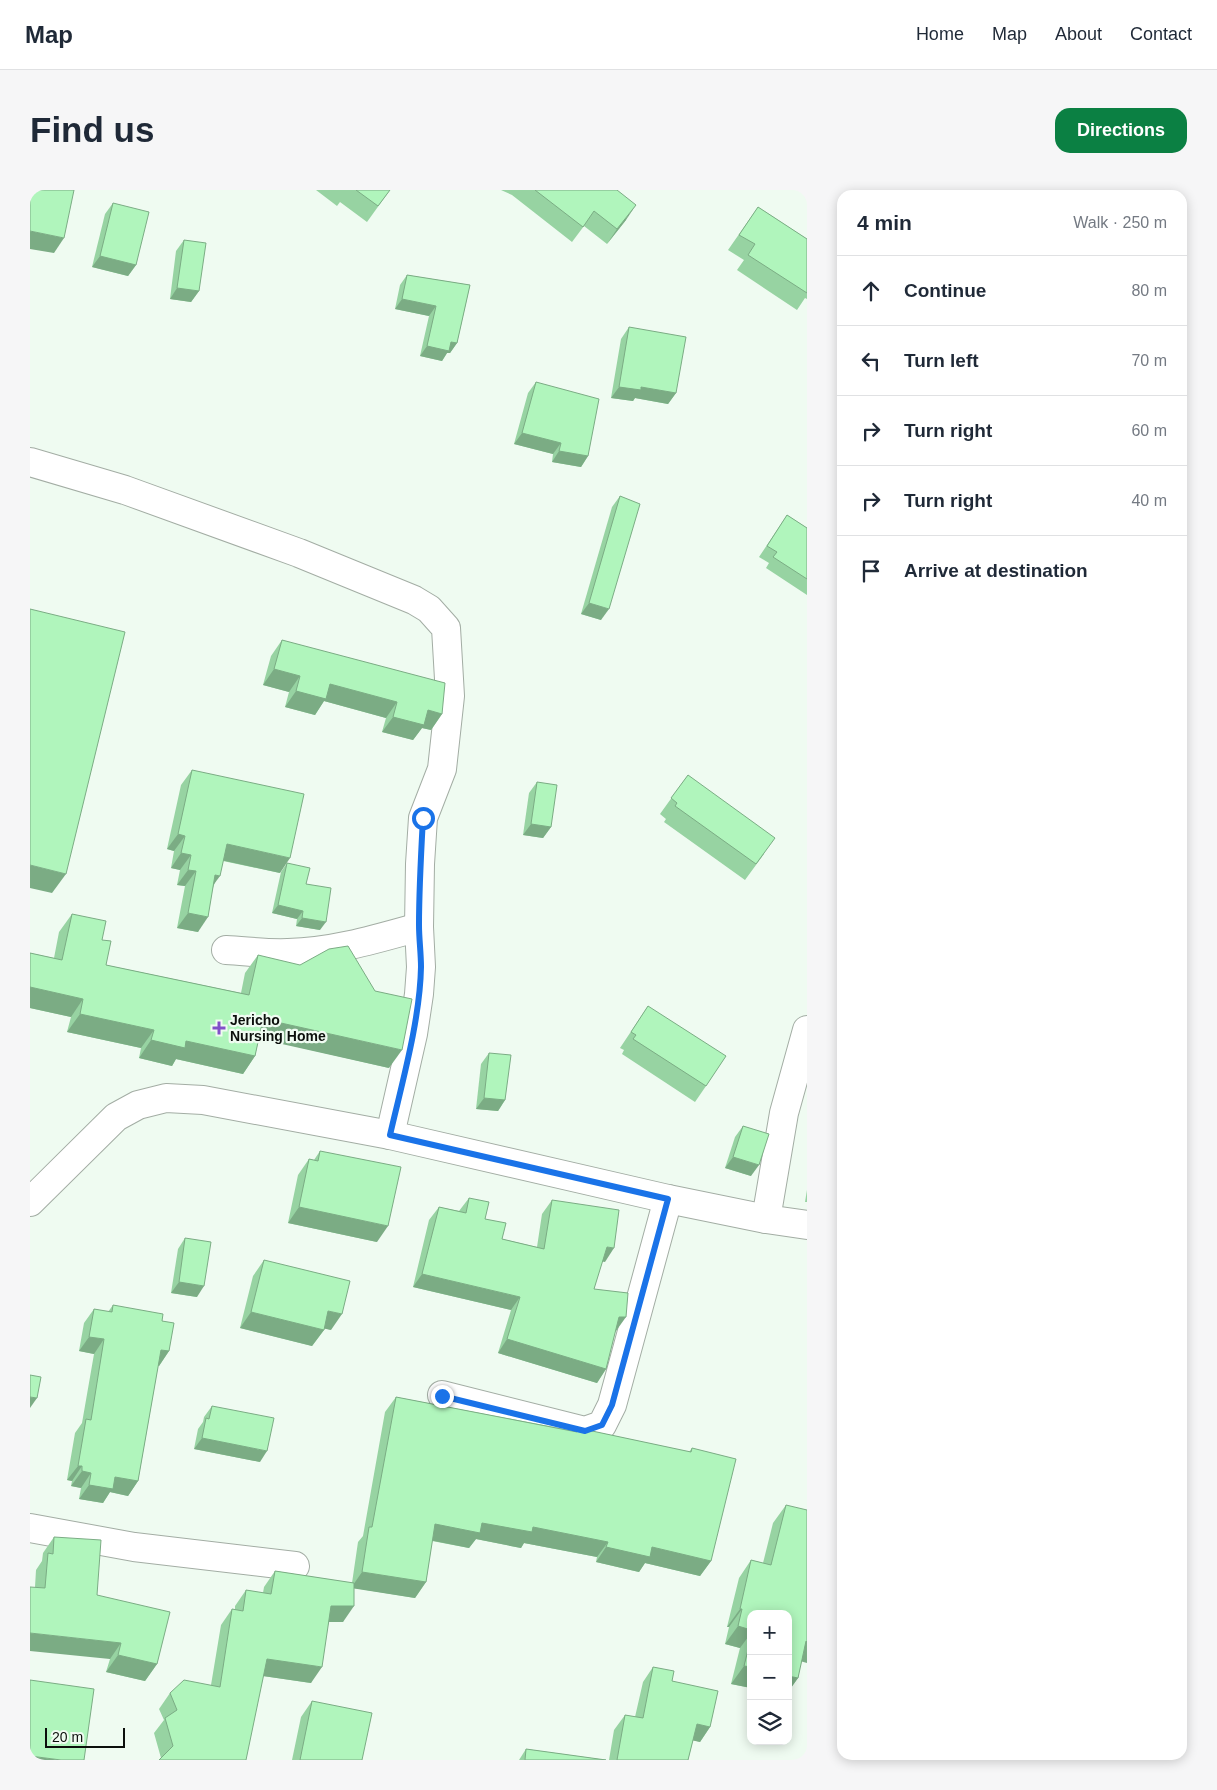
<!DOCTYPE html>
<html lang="en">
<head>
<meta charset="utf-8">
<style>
	:root { --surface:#fff; --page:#f6f6f7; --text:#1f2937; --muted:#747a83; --line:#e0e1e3; --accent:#0b8043 }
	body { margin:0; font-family:Arial,sans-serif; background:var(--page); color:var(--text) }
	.controls { position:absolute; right:15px; bottom:15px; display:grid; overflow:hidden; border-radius:10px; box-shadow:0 2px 12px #0003 }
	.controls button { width:45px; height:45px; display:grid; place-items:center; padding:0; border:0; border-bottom:1px solid var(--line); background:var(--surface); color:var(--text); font:25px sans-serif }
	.scale { position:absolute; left:15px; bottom:12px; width:80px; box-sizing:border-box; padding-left:5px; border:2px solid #0c0f0c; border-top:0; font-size:14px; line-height:18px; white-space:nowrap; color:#0c0f0c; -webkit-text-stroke:4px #effbf1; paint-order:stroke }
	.stop { position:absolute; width:15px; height:15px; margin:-11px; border:4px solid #1a73e8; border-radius:50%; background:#fff }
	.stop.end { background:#1a73e8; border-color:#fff; box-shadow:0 1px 5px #0008 }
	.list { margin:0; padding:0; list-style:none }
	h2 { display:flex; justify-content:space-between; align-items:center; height:65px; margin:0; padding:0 20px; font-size:21px }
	h2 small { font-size:16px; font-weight:400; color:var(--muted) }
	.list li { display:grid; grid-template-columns:32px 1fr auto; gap:15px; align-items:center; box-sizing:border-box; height:70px; padding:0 20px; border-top:1px solid var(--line) }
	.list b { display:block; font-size:19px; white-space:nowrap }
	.list em { font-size:16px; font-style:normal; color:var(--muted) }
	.icon { flex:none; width:28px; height:28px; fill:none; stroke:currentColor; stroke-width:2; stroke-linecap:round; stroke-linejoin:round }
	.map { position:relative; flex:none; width:777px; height:1570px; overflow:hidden; border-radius:15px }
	header { display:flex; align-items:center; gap:30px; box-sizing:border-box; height:70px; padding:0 25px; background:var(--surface); border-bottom:1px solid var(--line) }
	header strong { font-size:24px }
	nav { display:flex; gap:28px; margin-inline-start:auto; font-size:18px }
	.intro { display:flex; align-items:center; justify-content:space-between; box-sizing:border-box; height:120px; padding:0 30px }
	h1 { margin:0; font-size:35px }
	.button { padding:12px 22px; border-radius:15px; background:var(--accent); color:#fff; font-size:18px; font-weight:700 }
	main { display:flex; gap:30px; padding:0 30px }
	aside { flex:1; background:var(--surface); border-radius:15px; box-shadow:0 2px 12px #0003 }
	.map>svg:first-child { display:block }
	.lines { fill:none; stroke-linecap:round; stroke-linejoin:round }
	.minor-casing { stroke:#a3ada4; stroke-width:30 }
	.minor { stroke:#fff; stroke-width:28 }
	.wall { fill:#97d3a2 }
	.shaded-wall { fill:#7bac84 }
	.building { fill:#b0f5bc; stroke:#7bac84 }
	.route { stroke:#1a73e8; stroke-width:6 }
	.poi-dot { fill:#8150c8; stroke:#effbf1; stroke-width:2 }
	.labels { text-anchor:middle; stroke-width:4.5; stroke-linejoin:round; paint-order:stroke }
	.poi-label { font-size:14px; font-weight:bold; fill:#0c0f0c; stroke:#effbf1; text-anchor:start }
</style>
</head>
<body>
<header>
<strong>Map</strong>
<nav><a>Home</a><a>Map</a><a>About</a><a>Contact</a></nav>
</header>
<div class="intro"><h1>Find us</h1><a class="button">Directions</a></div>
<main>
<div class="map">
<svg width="777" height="1570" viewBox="0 0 777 1570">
	<rect width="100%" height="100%" fill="#effbf1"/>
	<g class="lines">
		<!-- minor casing -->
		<g class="minor-casing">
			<g id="minor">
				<polyline points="0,272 95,300 269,363 384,410 399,419 416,438 420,506 412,579 393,628 390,674 389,737 391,777 389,804 383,844 360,945"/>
				<path d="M 196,760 C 217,761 237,764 258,763 C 303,762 346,749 389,737"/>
				<polyline points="0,1012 86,927 108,915 136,908 173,910 360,945 638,1009 736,1029 777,1035"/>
				<polyline points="736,1029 754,923 777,840"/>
				<polyline points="412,1205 555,1241 572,1235 582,1215 638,1009"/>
				<polyline points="0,1338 104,1357 265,1376"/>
			</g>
		</g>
		<!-- minor -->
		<use href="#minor" class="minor"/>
	</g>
	<!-- wall -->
	<g class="wall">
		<polygon points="286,0 360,0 337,32 310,12 307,16"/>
		<polygon points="471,0 587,0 596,30 577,54 554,36 542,52 482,5"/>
		<polygon points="83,13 106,75 98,86 62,77 75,24"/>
		<polygon points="728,17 777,49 777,109 775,108 767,120 707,80 714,70 698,60"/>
		<polygon points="154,50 169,101 161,112 140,109 146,61"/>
		<polygon points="377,85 440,95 427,153 420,163 417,163 412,171 390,166 399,126 365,119 370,95"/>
		<polygon points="599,137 646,203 638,214 605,208 603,211 581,208 591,149"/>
		<polygon points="506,192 558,266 551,277 522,272 523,264 484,254 498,203"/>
		<polygon points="590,306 571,430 551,424 582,317"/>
		<polygon points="757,325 777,338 777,405 736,378 739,373 729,367"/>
		<polygon points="252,450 412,524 401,540 392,538 383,550 352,542 356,528 294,511 285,525 255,517 259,502 233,495 241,466"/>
		<polygon points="162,580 250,683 193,671 184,695 168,742 147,738 155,696 147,695 150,680 141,678 144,661 137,659 151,595"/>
		<polygon points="658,585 734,664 715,690 634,632 636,629 630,624"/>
		<polygon points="507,592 521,637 513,648 493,645 499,603"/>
		<polygon points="257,673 276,694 290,740 266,736 267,729 242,723 251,682"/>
		<polygon points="42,724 72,750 76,775 211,803 215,783 228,765 359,878 229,848 225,866 213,884 146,869 142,876 109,868 111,858 37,842 41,827 0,818 0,763 24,768 29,742"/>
		<polygon points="618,816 676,896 665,912 592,864 594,860 590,858"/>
		<polygon points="459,863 475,910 468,921 446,919 451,874"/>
		<polygon points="713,936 721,986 695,978 705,947"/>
		<polygon points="290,961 347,1052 258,1033 268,985 279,969 284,970"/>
		<polygon points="777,1000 777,1012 775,1012"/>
		<polygon points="439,1008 455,1029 472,1049 507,1057 512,1024 522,1010 575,1072 572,1071 564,1099 586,1141 585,1141 576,1179 567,1193 468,1163 481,1120 383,1097 399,1030 409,1017 429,1021"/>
		<polygon points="155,1048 167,1107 141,1103 148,1059"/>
		<polygon points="234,1070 301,1140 294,1138 294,1140 282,1156 210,1138 223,1086"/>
		<polygon points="83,1115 132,1131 139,1161 129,1176 128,1176 108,1291 98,1306 80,1302 73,1313 49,1309 51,1298 41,1296 42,1291 37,1290 45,1243 52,1233 64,1164 49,1161 54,1133 64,1119 78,1122"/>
		<polygon points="366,1207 545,1241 548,1238 659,1262 662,1258 681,1371 670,1386 615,1373 609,1382 566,1372 567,1367 494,1353 491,1358 446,1349 439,1358 402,1351 396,1392 385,1408 324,1398 313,1432 299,1432 281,1493 233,1486 131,1568 124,1543 134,1530 129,1519 140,1503 181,1495 191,1435 202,1419 205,1420 205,1416 216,1400 233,1403 234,1397 245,1381 322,1393 328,1352 333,1346 355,1222"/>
		<polygon points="182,1216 230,1272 164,1259 168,1239 173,1232 174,1227"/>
		<polygon points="756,1315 771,1471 768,1488 758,1502 758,1424 721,1424 721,1498 701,1494 710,1458 695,1454 699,1437 697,1437 709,1388 721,1370 733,1373 743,1333"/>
		<polygon points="24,1347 67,1405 127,1474 115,1491 76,1482 80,1469 5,1397 6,1380 12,1371 13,1363"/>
		<polygon points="623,1477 642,1491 680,1537 670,1552 663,1550 658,1570 579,1570 584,1540 595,1525 605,1527 613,1492"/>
		<polygon points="282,1511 332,1570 262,1570 271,1527"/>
		<polygon points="496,1559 576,1570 489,1570"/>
	</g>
	<!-- shaded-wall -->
	<g class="shaded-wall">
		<polygon points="606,15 596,30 577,54 587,39"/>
		<polygon points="0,41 34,48 24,63 0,59"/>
		<polygon points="70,66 106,75 98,86 62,77"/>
		<polygon points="147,98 169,101 161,112 140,109"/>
		<polygon points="372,109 406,116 399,126 365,119"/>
		<polygon points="421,152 427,153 420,163 417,163 412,171 390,166 397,156"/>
		<polygon points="589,197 611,197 646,203 638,214 605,208 603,211 581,208"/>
		<polygon points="492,243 531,253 523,264 484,254"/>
		<polygon points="529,261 558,266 551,277 522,272"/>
		<polygon points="559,413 579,419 571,430 551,424"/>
		<polygon points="244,479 270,486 259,502 233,495"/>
		<polygon points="300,494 367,512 356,528 294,511 285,525 255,517 266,501"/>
		<polygon points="398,520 412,524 401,540 392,538 383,550 352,542 363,527"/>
		<polygon points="501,634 521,637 513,648 493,645"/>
		<polygon points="148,644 155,646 144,661 137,659"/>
		<polygon points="197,654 260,668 250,683 186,669"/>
		<polygon points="151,663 161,665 150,680 141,678"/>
		<polygon points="0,675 36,684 22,703 0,698"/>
		<polygon points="158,680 166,681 155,696 147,695"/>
		<polygon points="185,685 190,686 179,701"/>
		<polygon points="248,715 273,721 267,729 242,723"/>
		<polygon points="158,723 178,727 168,742 147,738"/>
		<polygon points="272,728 296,732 290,740 266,736"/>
		<polygon points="0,797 53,809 41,827 0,818"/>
		<polygon points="50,824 124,840 111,858 37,842"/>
		<polygon points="233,829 372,860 359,878 221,847"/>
		<polygon points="121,850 156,851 225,866 213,884 146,869 142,876 109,868"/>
		<polygon points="454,908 475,910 468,921 446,919"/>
		<polygon points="703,967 729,975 721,986 695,978"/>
		<polygon points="269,1017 358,1036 347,1052 258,1033"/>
		<polygon points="577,1057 584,1058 575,1072 567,1070"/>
		<polygon points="392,1084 490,1107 481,1120 383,1097"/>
		<polygon points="149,1092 174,1096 167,1107 141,1103"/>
		<polygon points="298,1121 312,1124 301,1140 287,1137"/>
		<polygon points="221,1122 294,1140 282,1156 210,1138"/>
		<polygon points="589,1127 596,1127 586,1141 579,1140"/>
		<polygon points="59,1147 74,1149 64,1164 49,1161"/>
		<polygon points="477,1149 576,1179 567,1193 468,1163"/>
		<polygon points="131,1160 139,1161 129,1176 121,1174"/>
		<polygon points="0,1207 7,1208 0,1218"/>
		<polygon points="172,1248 237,1261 230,1272 164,1259"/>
		<polygon points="48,1276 52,1276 42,1291 37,1290"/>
		<polygon points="52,1281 61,1283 51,1298 41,1296"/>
		<polygon points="85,1287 108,1291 98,1306 80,1302 73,1313 49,1309 59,1295"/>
		<polygon points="452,1333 503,1337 578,1352 567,1367 494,1353 491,1358 446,1349 439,1358 394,1349 405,1334"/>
		<polygon points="576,1357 622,1357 681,1371 670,1386 615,1373 609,1382 566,1372"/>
		<polygon points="332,1382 396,1392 385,1408 321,1398"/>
		<polygon points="301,1416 324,1416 313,1432 290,1432"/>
		<polygon points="710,1419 712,1419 699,1437 697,1437"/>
		<polygon points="708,1436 721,1440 721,1443 710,1458 695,1454"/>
		<polygon points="0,1443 91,1453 80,1469 0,1461"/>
		<polygon points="776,1451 777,1452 777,1473 763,1469"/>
		<polygon points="88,1465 127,1474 115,1491 76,1482"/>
		<polygon points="237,1469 292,1477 281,1493 226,1485"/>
		<polygon points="714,1476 721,1477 721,1498 701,1494"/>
		<polygon points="758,1486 768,1488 758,1502"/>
		<polygon points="667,1534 680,1537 670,1552 656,1549"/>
		<polygon points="0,1566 31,1570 0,1570"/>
	</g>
	<!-- building -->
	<g class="building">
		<polygon points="0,0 44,0 34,48 0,41"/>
		<polygon points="326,0 360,0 348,16"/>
		<polygon points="505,0 587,0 606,15 587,39 564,21 553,37"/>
		<polygon points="83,13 119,22 106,75 70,66"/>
		<polygon points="728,17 777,49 777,103 718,65 725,54 709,45"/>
		<polygon points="154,50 176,53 169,101 147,98"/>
		<polygon points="377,85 440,95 427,153 421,152 419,161 397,156 406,116 372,109"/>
		<polygon points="599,137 656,147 646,203 611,197 611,200 589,197"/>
		<polygon points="506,192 569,209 558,266 529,261 531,253 492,243"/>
		<polygon points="590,306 610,314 579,419 559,413"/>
		<polygon points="757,325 777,338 777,389 743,367 747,362 737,356"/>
		<polygon points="0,419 95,442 36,684 0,675"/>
		<polygon points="252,450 415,493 412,524 398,520 394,535 363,527 367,512 300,494 296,509 266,501 270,486 244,479"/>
		<polygon points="162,580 274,604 260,668 197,654 190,686 185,685 178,727 158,723 166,681 158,680 161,665 151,663 155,646 148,644"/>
		<polygon points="658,585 745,648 726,674 645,616 647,613 641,608"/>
		<polygon points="507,592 527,595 521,637 501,634"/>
		<polygon points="257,673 280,678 276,694 301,698 296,732 272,728 273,721 248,715"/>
		<polygon points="42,724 76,731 72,750 81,751 76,775 219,805 228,765 270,775 299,759 318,756 345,801 382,809 372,860 233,829 225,866 156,851 155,858 121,850 124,840 50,824 53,809 0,797 0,763 32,770"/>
		<polygon points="618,816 696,866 676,896 603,849 606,845 601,842"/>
		<polygon points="459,863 481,865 475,910 454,908"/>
		<polygon points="713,936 739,944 729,975 703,967"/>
		<polygon points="290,961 371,977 358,1036 269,1017 279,969 288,971"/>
		<polygon points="439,1008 459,1012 455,1029 476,1033 472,1049 514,1059 522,1010 589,1020 584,1058 577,1057 564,1099 598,1103 596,1127 589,1127 576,1179 477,1149 490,1107 392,1084 409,1017 436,1023"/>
		<polygon points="155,1048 181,1052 174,1096 149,1092"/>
		<polygon points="234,1070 320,1091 312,1124 298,1121 294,1140 221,1122"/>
		<polygon points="83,1115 133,1124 132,1131 144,1133 139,1161 131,1160 108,1291 85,1287 83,1299 59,1295 61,1283 52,1281 52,1276 48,1276 56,1229 61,1230 74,1149 59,1147 64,1119 82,1122"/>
		<polygon points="0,1185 11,1187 7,1208 0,1207"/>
		<polygon points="366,1207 547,1242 548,1238 661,1262 662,1258 706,1269 681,1371 622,1357 620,1367 576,1357 578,1352 503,1337 502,1342 452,1333 450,1343 405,1334 396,1392 332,1382 339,1337 342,1337"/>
		<polygon points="182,1216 244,1228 237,1261 172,1248 176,1228 179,1229"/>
		<polygon points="756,1315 777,1320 777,1452 776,1451 768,1488 758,1486 758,1424 721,1424 721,1440 708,1436 712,1419 710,1419 721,1370 741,1375"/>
		<polygon points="24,1347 71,1350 67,1405 140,1422 127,1474 88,1465 91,1453 0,1443 0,1397 15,1398 18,1363 23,1364"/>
		<polygon points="245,1381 324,1393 324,1416 301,1416 292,1477 237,1469 216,1570 129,1570 143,1556 135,1528 147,1520 140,1503 154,1490 190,1497 202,1419 213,1421 216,1400 241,1404"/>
		<polygon points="721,1448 721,1477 714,1476"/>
		<polygon points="623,1477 644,1481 642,1491 688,1501 680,1537 667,1534 658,1570 587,1570 595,1525 613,1528"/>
		<polygon points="0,1490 64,1499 54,1570 31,1570 0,1566"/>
		<polygon points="282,1511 342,1523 332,1570 270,1570"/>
		<polygon points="496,1559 576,1570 495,1570"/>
	</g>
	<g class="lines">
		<!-- route -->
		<path class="route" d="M 393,628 C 391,664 389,699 389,735 C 389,749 391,763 391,777 C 390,830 372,893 360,945 L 638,1009 L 582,1215 L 572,1235 L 555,1241 L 412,1206"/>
	</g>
	<!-- markers -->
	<path class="poi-dot" d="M186.5 830.5h5v5h5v5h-5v5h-5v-5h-5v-5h5z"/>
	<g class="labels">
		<!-- poi labels -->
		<g class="poi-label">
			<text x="200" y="835">Jericho<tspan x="200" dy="16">Nursing Home</tspan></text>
		</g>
	</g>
</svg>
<div class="controls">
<button>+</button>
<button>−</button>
<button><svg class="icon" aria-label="layers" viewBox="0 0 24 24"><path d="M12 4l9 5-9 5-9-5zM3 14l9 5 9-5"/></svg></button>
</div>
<div class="scale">20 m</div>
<div class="stop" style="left:393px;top:628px"></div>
<div class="stop end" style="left:412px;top:1206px"></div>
</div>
<aside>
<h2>4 min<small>Walk · 250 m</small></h2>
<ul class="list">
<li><svg class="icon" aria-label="ahead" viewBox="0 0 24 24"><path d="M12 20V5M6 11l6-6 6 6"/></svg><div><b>Continue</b></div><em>80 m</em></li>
<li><svg class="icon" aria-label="left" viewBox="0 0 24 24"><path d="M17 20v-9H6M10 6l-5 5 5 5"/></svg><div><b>Turn left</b></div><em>70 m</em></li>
<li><svg class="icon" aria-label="right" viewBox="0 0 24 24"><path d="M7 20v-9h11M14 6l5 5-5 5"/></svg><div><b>Turn right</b></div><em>60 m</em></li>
<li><svg class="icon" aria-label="right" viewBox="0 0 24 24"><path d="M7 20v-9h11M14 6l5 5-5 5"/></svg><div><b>Turn right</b></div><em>40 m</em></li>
<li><svg class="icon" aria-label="arrive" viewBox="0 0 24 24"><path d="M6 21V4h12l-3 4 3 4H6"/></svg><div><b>Arrive at destination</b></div></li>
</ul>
</aside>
</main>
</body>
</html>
